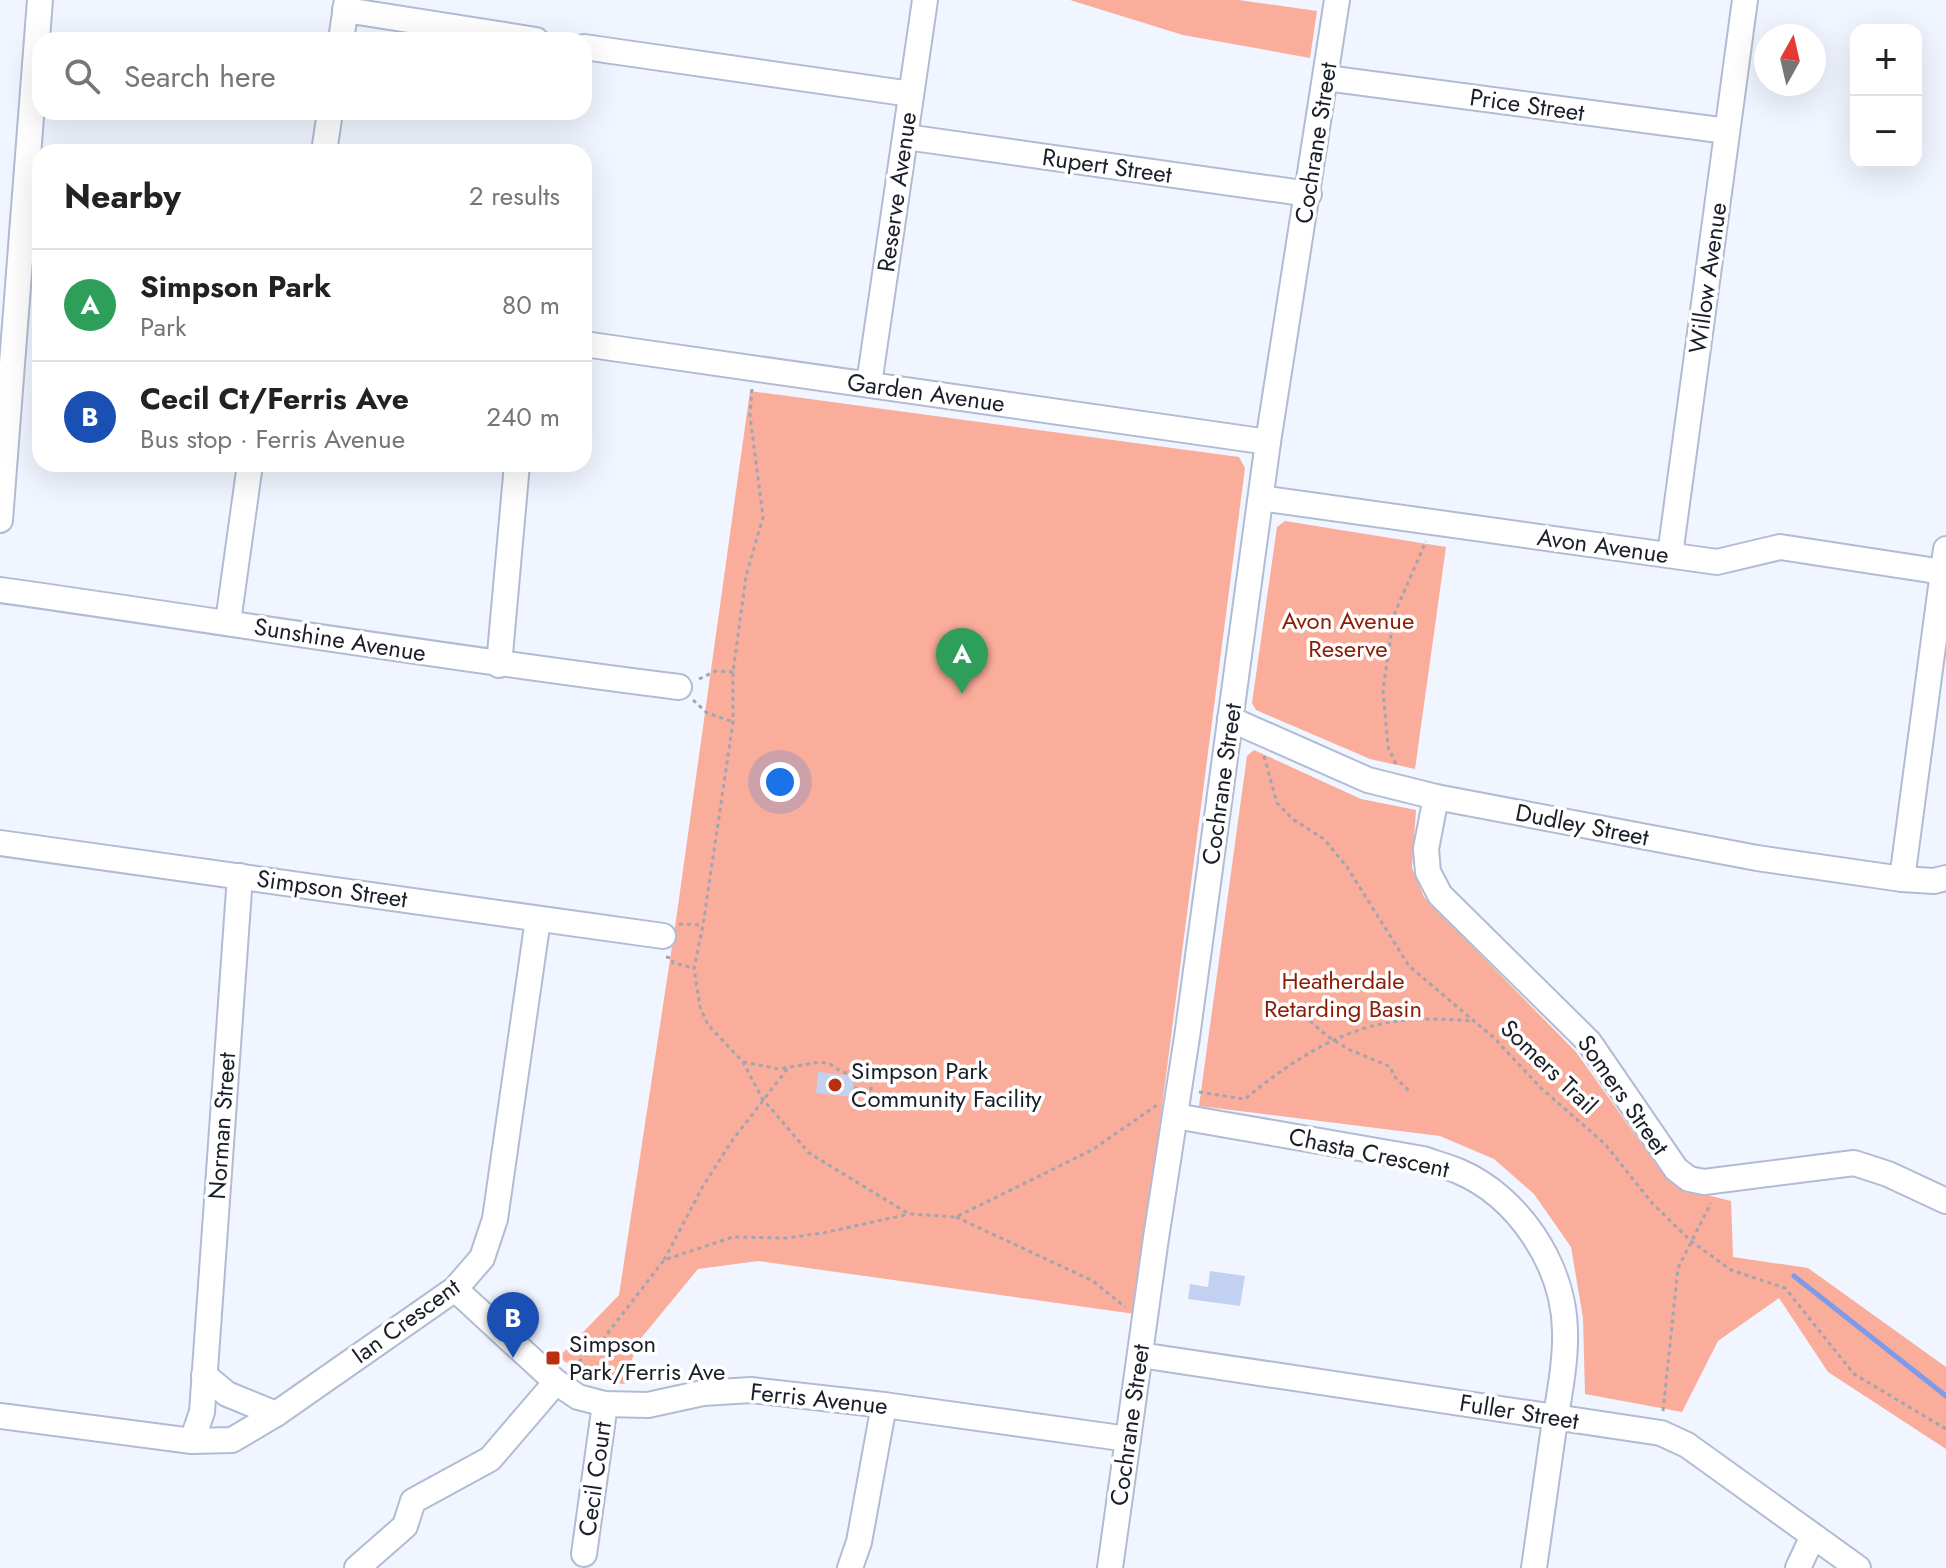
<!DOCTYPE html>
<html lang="en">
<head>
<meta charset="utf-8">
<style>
	:root { --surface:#fff; --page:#f6f6f6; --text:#222; --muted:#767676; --line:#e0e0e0; --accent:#0b8043 }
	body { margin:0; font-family:Jost,sans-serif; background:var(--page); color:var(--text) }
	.controls { position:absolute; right:24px; top:24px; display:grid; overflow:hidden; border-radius:16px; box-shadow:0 8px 32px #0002 }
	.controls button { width:72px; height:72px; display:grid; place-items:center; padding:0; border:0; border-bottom:2px solid var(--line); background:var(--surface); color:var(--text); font:40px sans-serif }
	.compass { position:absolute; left:1754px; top:24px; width:72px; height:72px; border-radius:50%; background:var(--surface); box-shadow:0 8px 32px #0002; rotate:8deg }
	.you { position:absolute; left:780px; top:782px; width:28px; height:28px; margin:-20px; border:6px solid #fff; border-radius:50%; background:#1a73e8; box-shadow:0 0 0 12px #1a73e833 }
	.badge { display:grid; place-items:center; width:52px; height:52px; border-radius:50%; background:var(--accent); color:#fff; font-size:26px; font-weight:700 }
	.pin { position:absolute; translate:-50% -66px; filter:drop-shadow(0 2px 4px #0008) }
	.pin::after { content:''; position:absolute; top:42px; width:28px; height:24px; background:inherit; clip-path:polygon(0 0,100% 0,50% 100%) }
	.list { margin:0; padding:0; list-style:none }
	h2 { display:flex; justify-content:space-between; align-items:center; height:104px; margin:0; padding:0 32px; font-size:34px }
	h2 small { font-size:26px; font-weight:400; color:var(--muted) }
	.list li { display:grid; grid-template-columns:52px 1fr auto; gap:24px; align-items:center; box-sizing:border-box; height:112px; padding:0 32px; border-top:2px solid var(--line) }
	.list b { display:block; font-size:30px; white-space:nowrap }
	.list p { margin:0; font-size:26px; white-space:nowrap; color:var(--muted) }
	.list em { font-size:26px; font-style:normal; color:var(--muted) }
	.icon { flex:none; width:44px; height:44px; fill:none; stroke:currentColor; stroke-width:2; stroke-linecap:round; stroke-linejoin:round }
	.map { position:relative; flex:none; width:1946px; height:1568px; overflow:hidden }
	.search { position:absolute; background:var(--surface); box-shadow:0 8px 32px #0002; left:32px; top:32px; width:560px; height:88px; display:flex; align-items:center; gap:20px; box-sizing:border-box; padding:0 28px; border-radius:24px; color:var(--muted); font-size:30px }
	.panel { position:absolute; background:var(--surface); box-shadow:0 8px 32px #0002; left:32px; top:144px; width:560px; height:328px; border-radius:24px }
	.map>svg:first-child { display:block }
	.green { fill:#fbad9c }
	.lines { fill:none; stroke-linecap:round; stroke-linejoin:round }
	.stream { stroke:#7d9be8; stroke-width:5 }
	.building { fill:#c3d1f1 }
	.minor-casing { stroke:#b1bcd4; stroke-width:28 }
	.path { stroke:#a0a5ae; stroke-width:3; stroke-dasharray:4 4; stroke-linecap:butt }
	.minor { stroke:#fff; stroke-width:24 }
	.poi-dot { fill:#ba2f10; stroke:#fff; stroke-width:3 }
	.labels { text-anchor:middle; stroke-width:7; stroke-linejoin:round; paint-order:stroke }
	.street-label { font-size:24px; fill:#1a1e27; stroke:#fff }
	.park-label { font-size:24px; fill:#8b1d04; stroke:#fff }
	.poi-label { font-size:24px; fill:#1a1e27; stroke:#fff; text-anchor:start }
</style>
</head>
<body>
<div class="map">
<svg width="1946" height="1568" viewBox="0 0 1946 1568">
	<rect width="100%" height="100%" fill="#f0f5ff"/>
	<!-- green -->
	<g class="green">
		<polygon points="1070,0 1239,0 1317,11 1310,58 1183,35"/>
		<path d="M 750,391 L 1239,457 L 1245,468 L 1135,1314 L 758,1261 L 698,1269 L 637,1343 L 625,1384 C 595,1381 583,1376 559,1357 L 619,1295 L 676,920 Z"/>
		<polygon points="1285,521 1446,547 1415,769 1370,759 1256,710 1252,703 1277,527"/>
		<polygon points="1254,750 1361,799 1416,810 1412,868 1424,897 1576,1052 1667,1179 1687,1190 1731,1201 1733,1257 1808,1268 1946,1367 1946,1449 1828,1372 1779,1298 1718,1341 1682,1412 1585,1394 1583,1318 1571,1247 1534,1194 1494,1159 1440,1136 1199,1106 1247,756"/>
	</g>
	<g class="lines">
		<!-- stream -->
		<polyline class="stream" points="1794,1276 1946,1396"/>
	</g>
	<!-- building -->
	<g class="building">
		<polygon points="818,1072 854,1076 852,1097 816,1093"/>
		<polygon points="1210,1271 1245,1276 1240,1306 1188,1299 1190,1284 1208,1287"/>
	</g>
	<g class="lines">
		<!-- minor casing -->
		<g class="minor-casing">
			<g id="minor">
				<polyline points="345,10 536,40"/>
				<polyline points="341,40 347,0"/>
				<polyline points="584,47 911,94"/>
				<polyline points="1326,78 1727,131"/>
				<polyline points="906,137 1309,194"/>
				<polyline points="324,152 330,112"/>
				<polyline points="584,344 1268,442"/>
				<polyline points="869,384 925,0"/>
				<polyline points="1261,498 1717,562 1780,547 1943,572"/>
				<polyline points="0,520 40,0"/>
				<polyline points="1670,555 1745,0"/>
				<path d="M 0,590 C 227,622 452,659 679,687"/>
				<polyline points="228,622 250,464"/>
				<polyline points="499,665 517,464"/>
				<polyline points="1230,719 1368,780 1436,797 1757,858 1902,879 1934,881 1946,878"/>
				<polyline points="1436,797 1426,849 1428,872 1440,895 1589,1042 1676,1169 1689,1179 1704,1182 1854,1163 1888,1174 1946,1201"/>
				<polyline points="0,843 663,936"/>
				<polyline points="1902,879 1946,549"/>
				<path d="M 1175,1116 L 1423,1159 C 1434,1163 1446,1166 1458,1171 C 1518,1196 1564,1265 1565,1331 C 1566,1364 1558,1401 1553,1434 C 1547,1479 1540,1523 1534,1568"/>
				<polyline points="455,1289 556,1382 578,1397 605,1404 648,1405 703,1393 751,1390 884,1405 1128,1439"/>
				<polyline points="1140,1355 1661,1433 1687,1445 1858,1568"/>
				<polyline points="204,1375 227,1394 276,1414"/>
				<polyline points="0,1416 192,1441 232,1440 276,1414 455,1289 482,1258 495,1219 538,919"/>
				<polyline points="192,1441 202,1412 240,876"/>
				<polyline points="584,1554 605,1404"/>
				<polyline points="357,1568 405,1526 413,1501 490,1459 556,1382"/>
				<polyline points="850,1568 859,1542 884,1405"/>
				<polyline points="1110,1568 1156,1238 1187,1037 1268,442 1337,0"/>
				<polyline points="1798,1568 1813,1536"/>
			</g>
		</g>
		<!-- path -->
		<g class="path">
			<polyline points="752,389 750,416 763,517 746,576 733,672 733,722 703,925 694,968 700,1007 708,1025 743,1062 762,1098 809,1153 909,1214 956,1217 1092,1150 1157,1105"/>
			<polyline points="699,679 716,671 733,672"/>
			<polyline points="693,700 707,713 731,721"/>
			<polyline points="1264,756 1277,803 1294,820 1324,839 1347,867 1409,966 1494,1038 1541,1088 1605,1144 1652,1203 1691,1241 1731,1270 1785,1288 1854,1374 1946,1429"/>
			<polyline points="1396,764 1388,747 1383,690 1394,615 1426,541"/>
			<polyline points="679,924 703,925"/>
			<polyline points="666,957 672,958 673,963 694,968"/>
			<polyline points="1292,1005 1327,1036 1350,1050 1391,1067 1393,1075 1409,1091"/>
			<polyline points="743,1062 779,1069 820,1062 830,1064 840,1071 850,1074 871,1075 871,1093 893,1098"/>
			<path d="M 1199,1092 L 1245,1099 C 1286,1065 1337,1030 1392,1022 C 1418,1018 1446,1019 1473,1021"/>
			<polyline points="857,1097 854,1094 860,1076"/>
			<polyline points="956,1217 1093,1281 1125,1307"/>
			<polyline points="664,1260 702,1188 731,1142 788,1068"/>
			<polyline points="573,1367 604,1338 664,1260 733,1237 786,1238 823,1233 909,1214"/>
			<polyline points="1663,1411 1678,1268 1711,1203"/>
		</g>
		<!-- minor -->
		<use href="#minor" class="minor"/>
	</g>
	<!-- markers -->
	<g class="poi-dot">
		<circle cx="835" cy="1085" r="8"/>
		<rect x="545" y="1350" width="16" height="16" rx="4"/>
	</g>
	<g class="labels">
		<!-- street labels -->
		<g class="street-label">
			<text transform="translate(1527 105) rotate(8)" y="8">Price Street</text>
			<text transform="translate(1316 143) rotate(-81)" y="8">Cochrane Street</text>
			<text transform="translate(1107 166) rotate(8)" y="8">Rupert Street</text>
			<text transform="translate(897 192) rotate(-82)" y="8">Reserve Avenue</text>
			<text transform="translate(1708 278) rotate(-82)" y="8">Willow Avenue</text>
			<text transform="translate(926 393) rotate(8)" y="8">Garden Avenue</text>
			<text transform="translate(1603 546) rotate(8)" y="8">Avon Avenue</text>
			<text transform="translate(340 640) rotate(9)" y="8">Sunshine Avenue</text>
			<text transform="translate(1222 784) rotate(-82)" y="8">Cochrane Street</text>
			<text transform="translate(1582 825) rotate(11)" y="8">Dudley Street</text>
			<text transform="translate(332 889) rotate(8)" y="8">Simpson Street</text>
			<text transform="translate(1549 1067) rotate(44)" y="8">Somers Trail</text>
			<text transform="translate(1623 1095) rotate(55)" y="8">Somers Street</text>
			<text transform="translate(222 1126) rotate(-86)" y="8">Norman Street</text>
			<text transform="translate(1369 1153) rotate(12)" y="8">Chasta Crescent</text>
			<text transform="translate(406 1321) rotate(-36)" y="8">Ian Crescent</text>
			<text transform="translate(819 1399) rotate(6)" y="8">Ferris Avenue</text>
			<text transform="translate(1519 1412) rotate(9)" y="8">Fuller Street</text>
			<text transform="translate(1130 1425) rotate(-82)" y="8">Cochrane Street</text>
			<text transform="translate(595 1479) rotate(-82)" y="8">Cecil Court</text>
		</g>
		<!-- park labels -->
		<g class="park-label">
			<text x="1348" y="629">Avon Avenue<tspan x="1348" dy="28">Reserve</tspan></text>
			<text x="1343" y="989">Heatherdale<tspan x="1343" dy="28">Retarding Basin</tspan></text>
		</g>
		<!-- poi labels -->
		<g class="poi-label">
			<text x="851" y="1079">Simpson Park<tspan x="851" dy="28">Community Facility</tspan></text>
			<text x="569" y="1352">Simpson<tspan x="569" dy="28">Park/Ferris Ave</tspan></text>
		</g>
	</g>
</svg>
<div class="controls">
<button>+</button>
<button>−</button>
</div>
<svg class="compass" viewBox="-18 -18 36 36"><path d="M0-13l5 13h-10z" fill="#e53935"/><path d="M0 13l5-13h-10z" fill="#767676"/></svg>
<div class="you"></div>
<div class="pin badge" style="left:962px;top:694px;background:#2e9e5b">A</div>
<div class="pin badge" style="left:513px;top:1358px;background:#1a4fb4">B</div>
<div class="search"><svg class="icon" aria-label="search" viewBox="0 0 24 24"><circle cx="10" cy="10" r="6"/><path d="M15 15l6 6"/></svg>Search here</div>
<section class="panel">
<h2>Nearby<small>2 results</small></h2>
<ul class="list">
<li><span class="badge" style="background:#2e9e5b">A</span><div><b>Simpson Park</b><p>Park</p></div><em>80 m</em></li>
<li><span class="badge" style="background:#1a4fb4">B</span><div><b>Cecil Ct/Ferris Ave</b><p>Bus stop · Ferris Avenue</p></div><em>240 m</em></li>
</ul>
</section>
</div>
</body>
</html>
